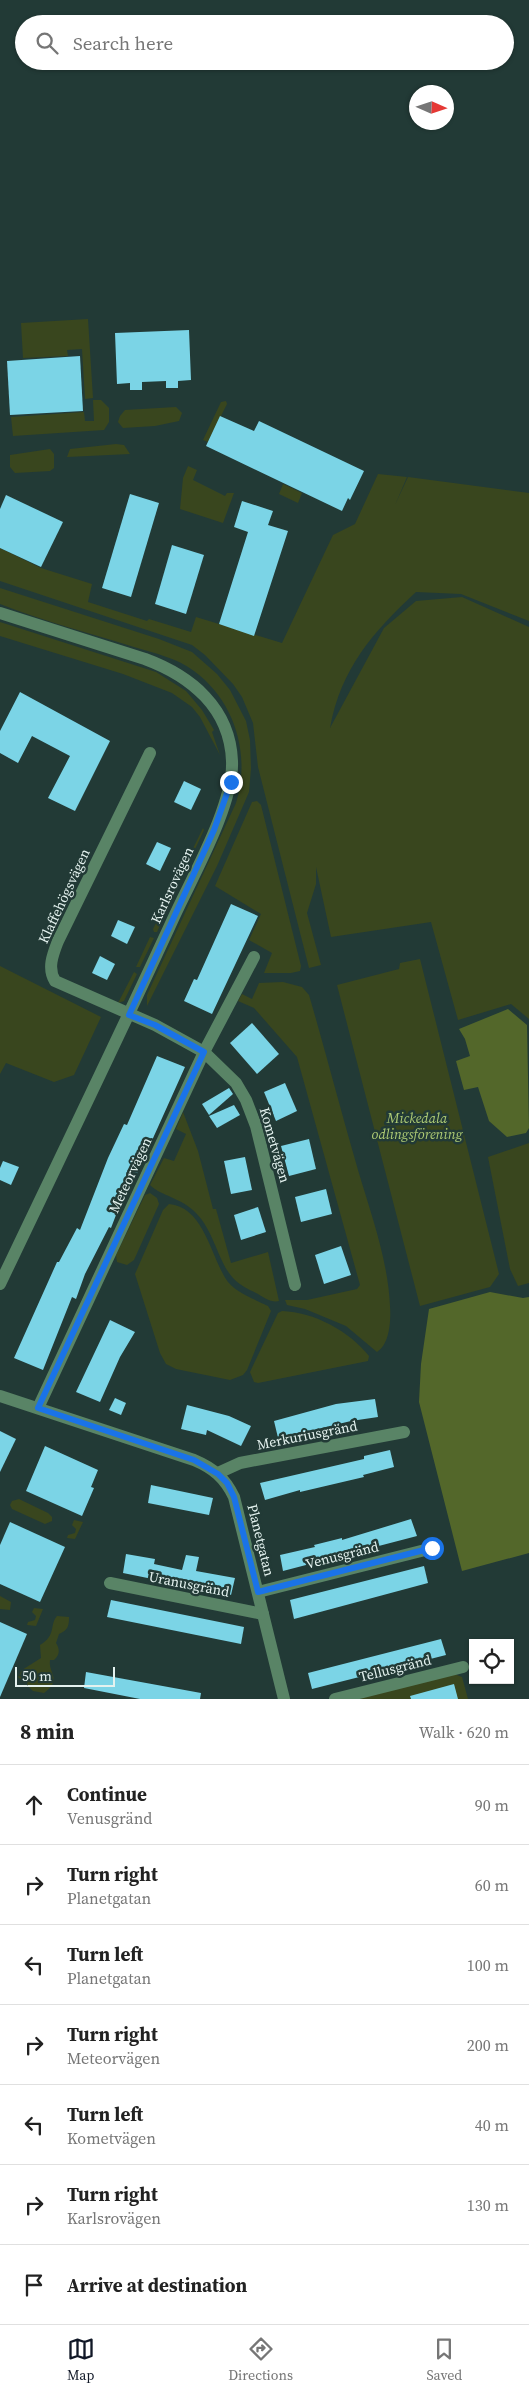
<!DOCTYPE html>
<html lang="en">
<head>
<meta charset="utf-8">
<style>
	:root { --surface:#fff; --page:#f6f6f6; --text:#222; --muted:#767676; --line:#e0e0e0; --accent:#111827 }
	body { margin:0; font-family:"Source Serif 4",serif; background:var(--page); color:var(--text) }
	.controls { position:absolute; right:15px; bottom:15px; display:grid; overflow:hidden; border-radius:0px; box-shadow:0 1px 4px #0004 }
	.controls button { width:45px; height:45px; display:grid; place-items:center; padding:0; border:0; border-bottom:1px solid var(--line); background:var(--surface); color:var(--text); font:25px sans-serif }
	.compass { position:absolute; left:409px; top:85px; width:45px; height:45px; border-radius:50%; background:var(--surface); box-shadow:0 1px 4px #0004; rotate:93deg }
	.scale { position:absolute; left:15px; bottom:12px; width:100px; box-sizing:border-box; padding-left:5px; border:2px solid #e4f2ef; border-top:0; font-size:14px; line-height:18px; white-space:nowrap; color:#e4f2ef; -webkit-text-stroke:4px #223a36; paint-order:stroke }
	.stop { position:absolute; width:15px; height:15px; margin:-11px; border:4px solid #1a73e8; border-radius:50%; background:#fff }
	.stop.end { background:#1a73e8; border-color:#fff; box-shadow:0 1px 5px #0008 }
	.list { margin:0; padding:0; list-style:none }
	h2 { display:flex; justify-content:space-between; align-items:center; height:65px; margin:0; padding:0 20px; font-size:21px }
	h2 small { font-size:16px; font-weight:400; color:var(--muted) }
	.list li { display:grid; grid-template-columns:32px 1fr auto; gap:15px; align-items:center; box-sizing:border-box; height:80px; padding:0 20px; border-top:1px solid var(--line) }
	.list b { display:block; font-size:19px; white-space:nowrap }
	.list p { margin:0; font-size:16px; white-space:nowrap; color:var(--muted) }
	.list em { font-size:16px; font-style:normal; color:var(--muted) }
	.icon { flex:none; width:28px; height:28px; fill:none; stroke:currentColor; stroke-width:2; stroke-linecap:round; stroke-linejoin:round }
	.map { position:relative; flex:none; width:529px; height:1699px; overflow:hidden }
	.search { position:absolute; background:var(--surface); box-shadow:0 1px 4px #0004; left:15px; right:15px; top:15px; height:55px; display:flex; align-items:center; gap:12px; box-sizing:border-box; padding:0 18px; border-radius:28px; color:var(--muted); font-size:19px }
	.sheet { height:625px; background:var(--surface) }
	nav { display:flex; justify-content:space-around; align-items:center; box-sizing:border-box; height:70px; border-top:1px solid var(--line); background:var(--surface); font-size:14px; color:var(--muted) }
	nav a { display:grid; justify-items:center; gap:2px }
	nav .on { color:var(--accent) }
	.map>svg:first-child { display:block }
	.green { fill:#39461e }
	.forest { fill:#53672a }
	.building { fill:#7bd4e6 }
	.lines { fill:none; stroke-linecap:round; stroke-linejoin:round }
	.minor { stroke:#598466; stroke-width:12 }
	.route { stroke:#1a73e8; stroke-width:6 }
	.labels { text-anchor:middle; stroke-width:5; stroke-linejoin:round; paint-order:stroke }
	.street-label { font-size:14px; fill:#e4f2ef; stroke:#223a36 }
	.park-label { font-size:14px; font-style:italic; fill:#aecb74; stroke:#223a36 }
</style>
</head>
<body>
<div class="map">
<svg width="529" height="1699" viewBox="0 0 529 1699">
	<rect width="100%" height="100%" fill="#223a36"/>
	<!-- green -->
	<g class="green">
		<polygon points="88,319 93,398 85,399 82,349 67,350 68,356 23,358 21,323"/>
		<polygon points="93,400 101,400 109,408 109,422 104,430 13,436 11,417 84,412 85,421 94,421"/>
		<polygon points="226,401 227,404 208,442 203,440 221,402"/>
		<polygon points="176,407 182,413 179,421 155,426 123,428 118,422 120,416 125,410"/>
		<polygon points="116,444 124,445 130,454 67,457 70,449"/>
		<polygon points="50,449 54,454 54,468 50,471 15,473 10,467 10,455"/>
		<polygon points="188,466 197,470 193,480 225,496 227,493 234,493 223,523 180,509 183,478"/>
		<path d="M 378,474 L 407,477 L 395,505 L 408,477 L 529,493 L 529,621 L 461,594 L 416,592 C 373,632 341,668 330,728 L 384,628 L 416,601 L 462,597 L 529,627 L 529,1019 L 511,1004 L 458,1020 L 431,922 L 331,937 L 316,867 L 316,884 L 307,913 L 321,965 L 309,968 L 258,767 L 253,723 L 242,697 L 233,684 L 205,655 L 192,645 L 0,581 L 0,548 L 41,568 L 92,584 L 88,602 L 147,621 L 149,619 L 191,632 L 196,617 L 282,643 L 333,535 L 355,524 Z"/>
		<polygon points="283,484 302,493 298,503 279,494"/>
		<path d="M 0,588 L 159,639 L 192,652 L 217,674 L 230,690 L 246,721 L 250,740 L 251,768 L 249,792 L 217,866 L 147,1006 L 147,995 L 236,803 C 251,755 235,701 194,671 C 177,658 154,653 134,647 C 89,633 44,621 0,604 Z"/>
		<polygon points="0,622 156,672 186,691 202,710 214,730 212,732 220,755 200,717 192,707 172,693 123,674 0,636"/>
		<polygon points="257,801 261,805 301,966 300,971 291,973 264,973 272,953 249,940 261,914 215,886 252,802"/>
		<polygon points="203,828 204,830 182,877 180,875"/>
		<polygon points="176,883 179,884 157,932 154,932 153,929"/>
		<polygon points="150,937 154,938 140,967 136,967"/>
		<polygon points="420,959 499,1274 490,1287 420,1306 337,985 399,969 400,963"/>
		<polygon points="0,966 101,1017 74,1075 54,1082 6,1063 0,1074"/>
		<polygon points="134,972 137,974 124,1001 118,1003"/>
		<path d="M 283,982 L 302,987 L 309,995 C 326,1053 341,1112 358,1170 C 371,1214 388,1260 390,1306 C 391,1320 390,1344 377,1352 L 346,1326 L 305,1309 L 287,1305 L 285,1300 L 307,1300 L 357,1289 L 360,1285 L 297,1057 L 254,1008 L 238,1001 L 242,994 L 252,999 L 259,983 Z"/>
		<path d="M 183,1112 L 198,1151 L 213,1209 L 216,1209 L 231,1263 L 268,1252 L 279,1301 C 272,1303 264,1298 258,1294 C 250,1290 241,1286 235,1280 C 218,1264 215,1232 196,1213 C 182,1198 161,1196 150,1185 L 164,1158 L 174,1161 L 186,1134 L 176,1129 Z"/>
		<polygon points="529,1143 529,1283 518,1286 510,1269 488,1157"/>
		<polygon points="150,1193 157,1198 159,1204 134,1260 127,1265 117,1262 116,1255 145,1195"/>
		<path d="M 169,1204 C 205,1207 211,1259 228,1282 C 237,1293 256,1300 268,1306 L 271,1311 L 247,1370 L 243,1375 L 230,1380 L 176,1369 L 166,1364 L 160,1353 L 135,1274 L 163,1210 Z"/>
		<path d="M 282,1311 C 314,1312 349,1331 369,1356 L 368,1361 L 258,1383 L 254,1382 L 250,1372 L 278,1313 Z"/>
		<polygon points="19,1499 48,1513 52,1517 52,1521 45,1524 12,1509 10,1505 12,1501"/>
		<polygon points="74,1520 83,1522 75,1539 67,1538 68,1535 75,1533 76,1529 72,1525"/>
		<polygon points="0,1596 11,1602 10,1610 0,1609"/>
		<polygon points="34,1608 43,1609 36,1626 27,1625 28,1622 35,1620 36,1616 32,1612"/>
		<path d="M 57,1616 L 69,1617 C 69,1626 68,1630 59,1634 L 56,1643 C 60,1649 60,1655 54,1660 L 50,1660 C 48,1674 63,1679 44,1693 L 33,1691 L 18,1677 L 22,1670 L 41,1658 L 40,1645 C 57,1635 49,1625 57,1616 Z"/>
		<polygon points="454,1674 462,1677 468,1699 358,1699"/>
	</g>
	<!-- forest -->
	<g class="forest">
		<polygon points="508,1009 527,1025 529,1128 526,1133 507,1137 489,1121 478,1087 464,1090 456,1061 470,1056 465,1039 459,1029"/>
		<polygon points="490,1292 523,1298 529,1297 529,1553 462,1571 419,1402 421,1364 429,1309"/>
	</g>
	<!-- building -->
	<g class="building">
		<polygon points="189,330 191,380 178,381 178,388 166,388 166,381 142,382 142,390 130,390 130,383 117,384 115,333"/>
		<polygon points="80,356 83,411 10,415 7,361"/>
		<polygon points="220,416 254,431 259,421 364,471 350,500 348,498 342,511 206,446"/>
		<polygon points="130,494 159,503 131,597 102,588"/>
		<polygon points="6,495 63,522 41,567 0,548 0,509"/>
		<polygon points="242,501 273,511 268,525 288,531 254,636 219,624 248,532 234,527"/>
		<polygon points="172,545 204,555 186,614 155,604"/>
		<polygon points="20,692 110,741 75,811 48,798 70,756 32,736 18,763 0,753 0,731"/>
		<polygon points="184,781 201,789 191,810 174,802"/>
		<polygon points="157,842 171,848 160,871 146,864"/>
		<polygon points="231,904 258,916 212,1014 184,1001 194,979 197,980"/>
		<polygon points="118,920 135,927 127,944 111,936"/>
		<polygon points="100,956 115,964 107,980 92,973"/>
		<polygon points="252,1023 279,1054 257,1074 230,1043"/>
		<polygon points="157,1056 185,1067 127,1196 124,1194 111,1228 109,1227 85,1274 76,1299 72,1297 43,1370 14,1358 57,1262 59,1262 77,1228 80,1230 108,1158 124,1124 127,1125"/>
		<polygon points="285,1083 297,1111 276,1121 264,1092"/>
		<polygon points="229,1088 233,1094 209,1115 202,1104"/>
		<polygon points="234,1105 240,1115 217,1128 209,1116"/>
		<polygon points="309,1139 316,1169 289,1176 281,1146"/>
		<polygon points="245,1157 252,1190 231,1194 224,1161"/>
		<polygon points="3,1161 19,1167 11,1185 0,1180 0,1168"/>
		<polygon points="326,1189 332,1214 301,1222 295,1197"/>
		<polygon points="258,1207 266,1232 241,1240 234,1215"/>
		<polygon points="341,1246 351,1275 324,1284 315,1255"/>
		<polygon points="110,1320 135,1332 120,1357 100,1402 76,1392"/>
		<polygon points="115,1398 126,1403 121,1415 109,1410"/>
		<polygon points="375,1399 378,1417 351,1421 305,1432 306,1436 279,1442 274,1421 336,1404"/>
		<polygon points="187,1405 229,1416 251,1426 241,1446 207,1430 206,1435 181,1429"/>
		<polygon points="0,1431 16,1439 0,1472"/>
		<polygon points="45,1446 98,1470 91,1487 94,1488 82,1516 26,1491"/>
		<polygon points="390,1450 394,1467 363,1475 364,1477 300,1492 300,1490 265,1500 260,1483 364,1459 364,1456"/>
		<polygon points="151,1485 213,1498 209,1515 148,1503"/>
		<polygon points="411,1519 417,1536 283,1571 280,1555 315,1547 314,1545 342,1538 342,1540"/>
		<polygon points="10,1522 65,1547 40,1602 0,1584 0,1545"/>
		<polygon points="126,1554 155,1559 154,1564 182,1570 186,1555 199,1557 196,1571 235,1578 231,1595 123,1573"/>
		<polygon points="424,1566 428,1583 294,1619 290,1600"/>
		<polygon points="111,1600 244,1627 241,1644 107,1617"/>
		<polygon points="0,1622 27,1634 0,1697"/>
		<polygon points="441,1639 446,1655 312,1689 308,1673"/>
		<polygon points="86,1672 201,1693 200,1699 140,1699 84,1688"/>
		<polygon points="454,1684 458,1699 411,1699 410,1696"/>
	</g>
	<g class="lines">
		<!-- minor -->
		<g class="minor">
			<path d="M 0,613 L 145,659 C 191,676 230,708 232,761 C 234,805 192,877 173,919 C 117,1041 58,1162 0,1284"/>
			<path d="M 150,753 L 58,941 C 53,954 47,968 55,981 L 155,1025 L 204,1052 L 236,1083 L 246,1100 L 256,1126 L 295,1285"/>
			<path d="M 0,1396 L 194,1460 C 213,1468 225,1478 234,1497 L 284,1699"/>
			<polyline points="38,1408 204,1052 254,957"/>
			<polyline points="218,1473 240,1463 404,1432"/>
			<polyline points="110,1583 263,1614"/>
			<polyline points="258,1592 433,1548"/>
			<polyline points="335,1699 463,1667"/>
		</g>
	</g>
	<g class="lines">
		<!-- route -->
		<polyline class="route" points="231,782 214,830 129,1015 155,1025 204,1052 38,1408 194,1460 218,1474 227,1483 234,1497 258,1592 432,1548"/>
	</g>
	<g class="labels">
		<!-- street labels -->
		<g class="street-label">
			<text transform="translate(172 885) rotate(-65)" y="5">Karlsrovägen</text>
			<text transform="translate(64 896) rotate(-65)" y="5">Klaffehögsvägen</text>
			<text transform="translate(275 1145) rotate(74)" y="5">Kometvägen</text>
			<text transform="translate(130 1175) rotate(-65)" y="5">Meteorvägen</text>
			<text transform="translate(307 1435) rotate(-11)" y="5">Merkuriusgränd</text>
			<text transform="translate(261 1540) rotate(76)" y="5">Planetgatan</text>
			<text transform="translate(342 1555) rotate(-14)" y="5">Venusgränd</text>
			<text transform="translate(189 1584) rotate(11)" y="5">Uranusgränd</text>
			<text transform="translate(395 1668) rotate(-14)" y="5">Tellusgränd</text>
		</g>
		<!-- park labels -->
		<g class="park-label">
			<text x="417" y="1123">Mickedala<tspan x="417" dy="16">odlingsförening</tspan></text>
		</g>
	</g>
</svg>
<div class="controls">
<button><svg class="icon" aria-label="locate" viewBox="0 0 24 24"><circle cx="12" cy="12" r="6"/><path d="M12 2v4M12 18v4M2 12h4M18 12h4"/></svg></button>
</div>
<svg class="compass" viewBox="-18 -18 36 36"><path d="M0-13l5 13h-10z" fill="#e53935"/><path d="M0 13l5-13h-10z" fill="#767676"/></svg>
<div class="scale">50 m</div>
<div class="stop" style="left:432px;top:1548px"></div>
<div class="stop end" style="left:231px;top:782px"></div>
<div class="search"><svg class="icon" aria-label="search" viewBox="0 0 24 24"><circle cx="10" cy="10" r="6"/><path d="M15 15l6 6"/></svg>Search here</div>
</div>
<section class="sheet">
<h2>8 min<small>Walk · 620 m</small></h2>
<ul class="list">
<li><svg class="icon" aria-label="ahead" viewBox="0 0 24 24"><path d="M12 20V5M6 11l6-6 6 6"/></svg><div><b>Continue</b><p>Venusgränd</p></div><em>90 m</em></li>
<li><svg class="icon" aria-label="right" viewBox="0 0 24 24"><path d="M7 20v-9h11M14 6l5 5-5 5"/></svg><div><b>Turn right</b><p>Planetgatan</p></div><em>60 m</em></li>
<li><svg class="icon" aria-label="left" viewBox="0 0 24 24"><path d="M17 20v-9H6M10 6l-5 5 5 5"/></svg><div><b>Turn left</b><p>Planetgatan</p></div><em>100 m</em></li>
<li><svg class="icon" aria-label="right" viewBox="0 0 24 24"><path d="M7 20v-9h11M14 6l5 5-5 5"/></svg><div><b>Turn right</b><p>Meteorvägen</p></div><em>200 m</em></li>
<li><svg class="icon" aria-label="left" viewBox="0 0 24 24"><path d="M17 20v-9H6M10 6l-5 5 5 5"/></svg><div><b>Turn left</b><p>Kometvägen</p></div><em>40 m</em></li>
<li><svg class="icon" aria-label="right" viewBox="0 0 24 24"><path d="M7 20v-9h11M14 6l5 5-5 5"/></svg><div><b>Turn right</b><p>Karlsrovägen</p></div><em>130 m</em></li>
<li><svg class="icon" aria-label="arrive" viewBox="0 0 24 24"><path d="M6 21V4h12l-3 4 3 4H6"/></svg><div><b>Arrive at destination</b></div></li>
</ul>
</section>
<nav>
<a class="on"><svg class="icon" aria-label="map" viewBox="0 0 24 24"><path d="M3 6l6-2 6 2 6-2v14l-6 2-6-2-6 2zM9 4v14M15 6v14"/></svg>Map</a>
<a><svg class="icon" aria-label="directions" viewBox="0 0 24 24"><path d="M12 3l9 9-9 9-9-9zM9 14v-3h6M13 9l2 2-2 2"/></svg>Directions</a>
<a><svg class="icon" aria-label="saved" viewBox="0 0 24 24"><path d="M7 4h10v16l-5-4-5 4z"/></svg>Saved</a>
</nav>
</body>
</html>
